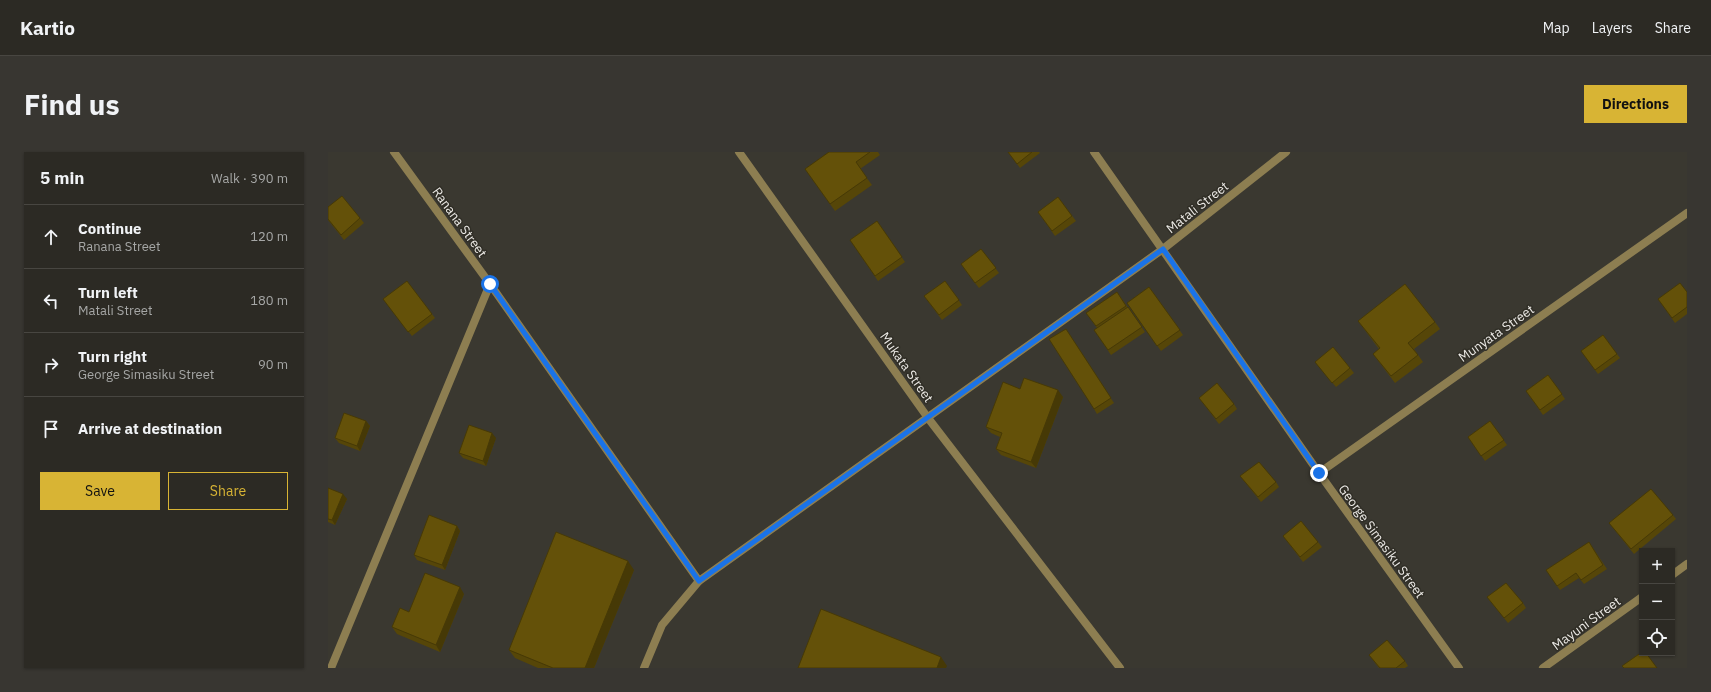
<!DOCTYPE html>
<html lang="en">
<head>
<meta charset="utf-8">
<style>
	:root { --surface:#2c2a24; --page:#383631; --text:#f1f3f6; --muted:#a6a7a6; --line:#484641; --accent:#d8b434 }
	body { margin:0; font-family:"IBM Plex Sans",sans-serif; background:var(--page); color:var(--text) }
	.controls { position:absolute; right:12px; bottom:12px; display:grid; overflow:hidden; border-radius:0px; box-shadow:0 1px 3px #0004 }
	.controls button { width:36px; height:36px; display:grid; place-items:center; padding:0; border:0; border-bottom:1px solid var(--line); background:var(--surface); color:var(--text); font:20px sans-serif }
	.stop { position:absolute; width:12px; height:12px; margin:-9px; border:3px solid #1a73e8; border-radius:50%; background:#fff }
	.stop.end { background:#1a73e8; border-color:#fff; box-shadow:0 1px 4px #0008 }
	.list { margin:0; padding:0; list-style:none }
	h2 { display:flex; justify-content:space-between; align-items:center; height:52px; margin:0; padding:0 16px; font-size:17px }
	h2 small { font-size:13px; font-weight:400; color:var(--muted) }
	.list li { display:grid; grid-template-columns:26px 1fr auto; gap:12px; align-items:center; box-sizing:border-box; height:64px; padding:0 16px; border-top:1px solid var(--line) }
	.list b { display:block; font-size:15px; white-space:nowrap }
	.list p { margin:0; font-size:13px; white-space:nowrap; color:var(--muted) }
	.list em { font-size:13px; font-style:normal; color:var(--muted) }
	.actions { display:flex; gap:8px; padding:12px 16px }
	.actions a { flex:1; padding:9px 0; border:1px solid var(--accent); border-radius:0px; text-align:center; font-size:14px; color:var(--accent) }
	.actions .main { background:var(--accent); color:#111 }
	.icon { flex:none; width:22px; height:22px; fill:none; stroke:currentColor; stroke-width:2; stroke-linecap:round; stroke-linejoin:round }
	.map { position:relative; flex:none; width:1359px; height:516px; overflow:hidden; border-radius:0px }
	header { display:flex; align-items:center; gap:24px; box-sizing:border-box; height:56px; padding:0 20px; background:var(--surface); border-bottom:1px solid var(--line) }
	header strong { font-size:19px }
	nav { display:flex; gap:22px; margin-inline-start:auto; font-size:14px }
	.intro { display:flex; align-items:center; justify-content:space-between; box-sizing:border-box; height:96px; padding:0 24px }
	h1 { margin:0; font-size:28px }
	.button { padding:10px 18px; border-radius:0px; background:var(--accent); color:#111; font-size:14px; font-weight:700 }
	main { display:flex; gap:24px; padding:0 24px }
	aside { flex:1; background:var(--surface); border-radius:0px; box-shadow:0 1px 3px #0004 }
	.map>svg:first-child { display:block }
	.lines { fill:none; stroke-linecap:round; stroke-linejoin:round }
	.street { stroke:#8d7e51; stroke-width:8 }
	.wall { fill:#564608 }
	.shaded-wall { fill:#463906 }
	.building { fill:#645109; stroke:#463906 }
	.route { stroke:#1a73e8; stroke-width:5 }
	.labels { text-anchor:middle; stroke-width:3; stroke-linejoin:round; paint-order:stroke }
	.street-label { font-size:13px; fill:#eceae6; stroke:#302e26 }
</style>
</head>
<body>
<header>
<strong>Kartio</strong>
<nav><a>Map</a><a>Layers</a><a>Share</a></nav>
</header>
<div class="intro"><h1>Find us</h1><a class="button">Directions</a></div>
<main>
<aside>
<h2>5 min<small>Walk · 390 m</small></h2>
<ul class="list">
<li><svg class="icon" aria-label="ahead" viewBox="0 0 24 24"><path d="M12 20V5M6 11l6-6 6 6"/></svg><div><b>Continue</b><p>Ranana Street</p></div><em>120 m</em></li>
<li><svg class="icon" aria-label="left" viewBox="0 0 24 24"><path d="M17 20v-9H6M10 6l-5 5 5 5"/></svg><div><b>Turn left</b><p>Matali Street</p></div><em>180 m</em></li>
<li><svg class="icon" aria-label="right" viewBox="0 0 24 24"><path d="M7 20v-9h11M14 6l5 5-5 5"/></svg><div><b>Turn right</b><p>George Simasiku Street</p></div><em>90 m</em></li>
<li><svg class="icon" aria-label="arrive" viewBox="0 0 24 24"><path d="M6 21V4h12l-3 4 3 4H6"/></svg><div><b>Arrive at destination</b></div></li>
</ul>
<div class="actions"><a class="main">Save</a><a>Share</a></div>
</aside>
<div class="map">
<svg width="1359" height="516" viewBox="0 0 1359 516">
	<rect width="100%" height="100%" fill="#3a3830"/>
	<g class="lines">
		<!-- street -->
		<g class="street">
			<polyline points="66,0 162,132 371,429"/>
			<polyline points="411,0 600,266 792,516"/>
			<polyline points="766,0 991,321 1131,516"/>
			<polyline points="991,321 1359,61"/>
			<polyline points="1344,423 1359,412"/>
			<polyline points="3,516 162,132"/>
			<polyline points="316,516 334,473 371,429 835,97 958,0"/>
			<polyline points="1215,516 1314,445"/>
		</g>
	</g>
	<!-- wall -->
	<g class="wall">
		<polygon points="501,0 550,0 552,3 532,17 544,33 507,59 477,17"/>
		<polygon points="680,0 711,0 712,1 692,16"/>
		<polygon points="730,45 748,69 727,84 710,60"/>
		<polygon points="0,55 32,66 36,71 16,88 0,68"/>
		<polygon points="549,69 577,110 550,129 522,88"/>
		<polygon points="653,97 671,121 651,136 636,117"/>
		<polygon points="617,129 634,153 614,168 596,144"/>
		<polygon points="821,135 855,183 833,199 799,151"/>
		<polygon points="789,140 817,180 783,203 766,178 769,176 758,161"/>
		<polygon points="1359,140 1359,162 1347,171 1330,147"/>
		<polygon points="58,151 104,162 107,166 84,184"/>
		<polygon points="1030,169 1107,170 1112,177 1086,197 1095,210 1067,231 1045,202 1051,197"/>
		<polygon points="741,182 786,251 769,262 766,257"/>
		<polygon points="1275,183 1292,206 1270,222 1253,199"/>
		<polygon points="987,210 1022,216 1026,221 1008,235"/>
		<polygon points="1220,223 1237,247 1215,263 1198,239"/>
		<polygon points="692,237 735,245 708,316 673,303 668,297 672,285 663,281 658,275"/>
		<polygon points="871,246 906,252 909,257 891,272"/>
		<polygon points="38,269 42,274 32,299 11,291 7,286"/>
		<polygon points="1162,269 1179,293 1157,309 1140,285"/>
		<polygon points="168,286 158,314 135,306 131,301"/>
		<polygon points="912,324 948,330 951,335 933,350"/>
		<polygon points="0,336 19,347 7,373 0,370"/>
		<polygon points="1345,363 1348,367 1306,402 1281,371"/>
		<polygon points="129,374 132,379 117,418 89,408 86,403"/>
		<polygon points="955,384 990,390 994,395 975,410"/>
		<polygon points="1261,390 1279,417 1256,432 1251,426 1232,438 1229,434"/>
		<polygon points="306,418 266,516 210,516 187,506 181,498"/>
		<polygon points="136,442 112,500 69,482 64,475 81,460"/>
		<polygon points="1159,445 1195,451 1198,456 1180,471"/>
		<polygon points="1041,503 1077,509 1080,514 1077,516 1051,516"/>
	</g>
	<!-- shaded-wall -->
	<g class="shaded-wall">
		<polygon points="730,238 735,245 708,316 703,310"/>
		<polygon points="38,269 42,274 32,299 29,294"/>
		<polygon points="164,281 168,286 158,314 155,309"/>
		<polygon points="15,342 19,347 7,373 4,368"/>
		<polygon points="129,374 132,379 117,418 114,413"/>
		<polygon points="300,409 306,418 266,516 257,516"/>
		<polygon points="132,435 136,442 112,500 108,493"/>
		<polygon points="613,505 619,514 618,516 609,516"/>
	</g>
	<!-- building -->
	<g class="building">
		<polygon points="501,0 542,0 528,10 539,26 502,52 477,17"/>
		<polygon points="680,0 704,0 689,12"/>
		<polygon points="14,44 32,66 13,83 0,67 0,55"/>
		<polygon points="730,45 744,64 724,79 710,60"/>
		<polygon points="549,69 574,105 547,124 522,88"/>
		<polygon points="653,97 668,116 647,131 633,112"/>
		<polygon points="79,129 104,162 80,180 55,147"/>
		<polygon points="617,129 631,148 611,163 596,144"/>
		<polygon points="1352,131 1359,140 1359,155 1344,166 1330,147"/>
		<polygon points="1077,132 1107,170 1080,191 1090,203 1063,224 1045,202 1052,196 1030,169"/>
		<polygon points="821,135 852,178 829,194 799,151"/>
		<polygon points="789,140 798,154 768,174 758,161"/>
		<polygon points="800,155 814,175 780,198 766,178"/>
		<polygon points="738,177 783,246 766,257 721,187"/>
		<polygon points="1275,183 1289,202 1267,218 1253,199"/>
		<polygon points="1005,195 1022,216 1004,231 987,210"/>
		<polygon points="1220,223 1234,242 1212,258 1198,239"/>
		<polygon points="696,226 730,238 703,310 668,297 674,281 658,275 675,230 692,237"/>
		<polygon points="889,231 906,252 888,267 871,246"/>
		<polygon points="16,261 38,269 29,294 7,286"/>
		<polygon points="1162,269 1176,288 1153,304 1140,285"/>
		<polygon points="141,273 164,281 155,309 131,301"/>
		<polygon points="931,310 948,330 930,345 912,324"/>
		<polygon points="0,336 15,342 4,368 0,367"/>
		<polygon points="1323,337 1345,363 1303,397 1281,371"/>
		<polygon points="101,363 129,374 114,413 86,403"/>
		<polygon points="973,369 990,390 972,405 955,384"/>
		<polygon points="228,380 300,409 257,516 225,516 181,498"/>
		<polygon points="1261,390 1275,413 1253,428 1248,421 1229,434 1218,418"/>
		<polygon points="97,421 132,435 108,493 64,475 72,456 81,460"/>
		<polygon points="1178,431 1195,451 1176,466 1159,445"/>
		<polygon points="493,457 613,505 609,516 470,516"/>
		<polygon points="1059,488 1077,509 1068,516 1052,516 1041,503"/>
		<polygon points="1314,500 1314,501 1318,501 1329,516 1296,516 1294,514"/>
	</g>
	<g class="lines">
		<!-- route -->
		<polyline class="route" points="162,132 371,429 835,97 991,321"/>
	</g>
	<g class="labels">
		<!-- street labels -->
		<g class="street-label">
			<text transform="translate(869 55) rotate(-38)" y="5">Matali Street</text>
			<text transform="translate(132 70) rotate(54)" y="5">Ranana Street</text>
			<text transform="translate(1168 181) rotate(-35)" y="5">Munyata Street</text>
			<text transform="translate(579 215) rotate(55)" y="5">Mukata Street</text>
			<text transform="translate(1054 389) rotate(54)" y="5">George Simasiku Street</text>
			<text transform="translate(1258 471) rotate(-36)" y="5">Mayuni Street</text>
		</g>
	</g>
</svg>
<div class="controls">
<button>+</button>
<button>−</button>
<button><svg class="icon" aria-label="locate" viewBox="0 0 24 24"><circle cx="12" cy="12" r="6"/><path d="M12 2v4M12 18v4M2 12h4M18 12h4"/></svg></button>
</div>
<div class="stop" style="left:162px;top:132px"></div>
<div class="stop end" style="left:991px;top:321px"></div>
</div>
</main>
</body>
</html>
